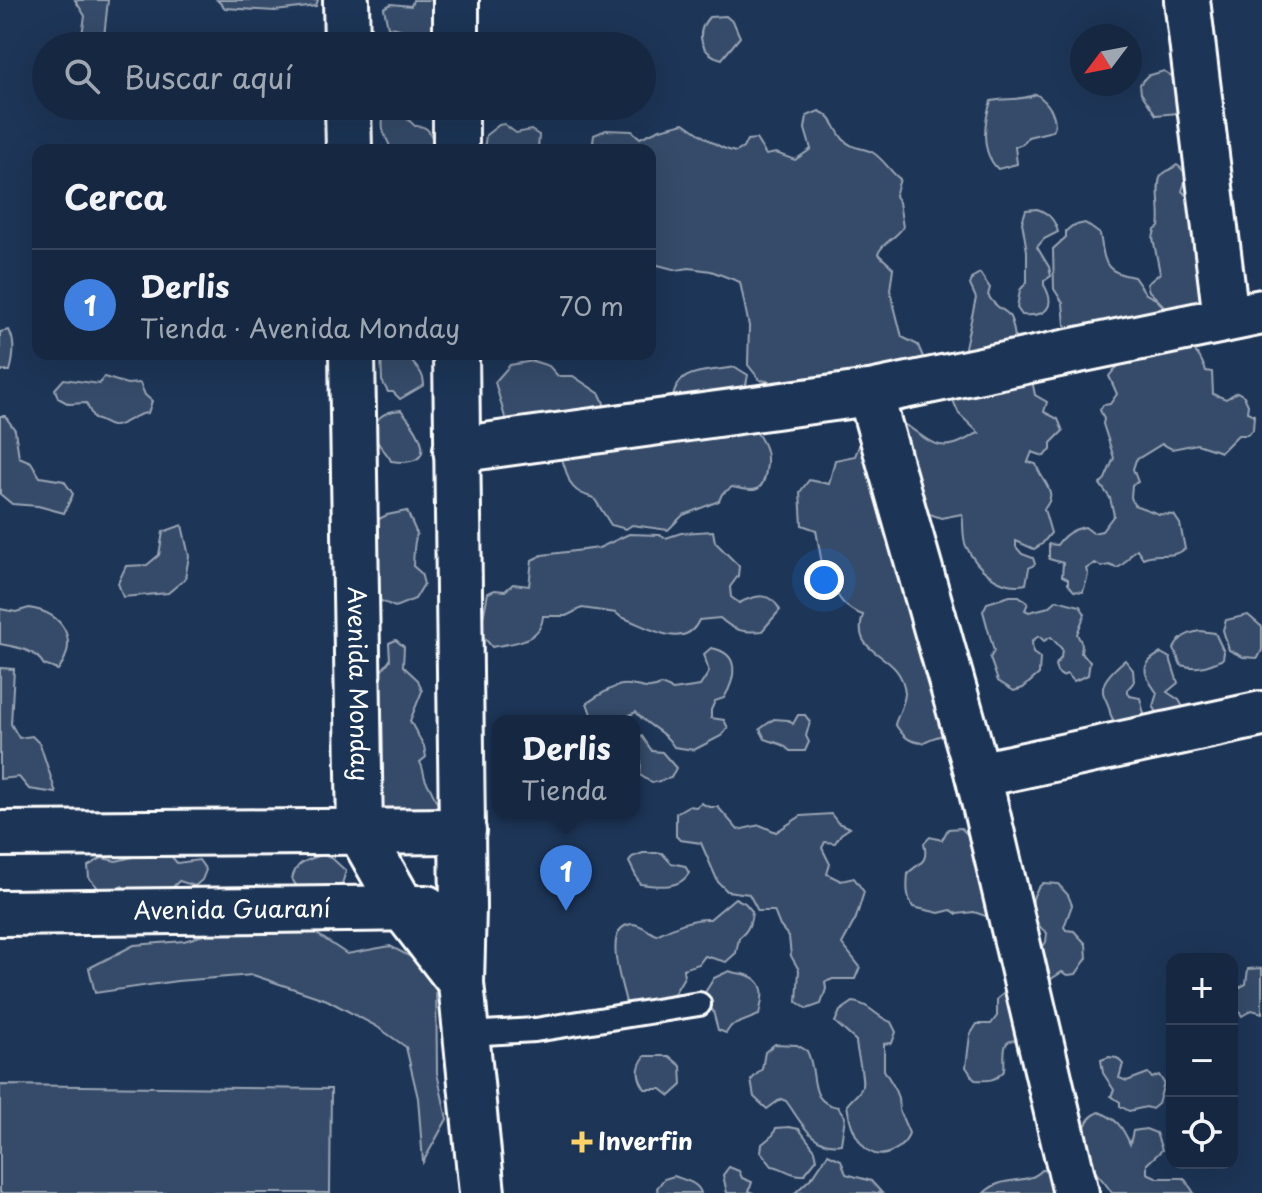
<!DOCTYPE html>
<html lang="es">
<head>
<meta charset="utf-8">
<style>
	:root { --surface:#162841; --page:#1f3048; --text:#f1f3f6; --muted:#9ea6b1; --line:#35445a; --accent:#ffd166 }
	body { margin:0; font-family:"Playpen Sans",sans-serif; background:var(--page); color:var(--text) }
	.controls { position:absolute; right:24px; bottom:24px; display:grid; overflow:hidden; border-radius:16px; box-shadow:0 8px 32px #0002 }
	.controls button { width:72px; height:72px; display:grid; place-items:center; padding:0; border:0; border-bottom:2px solid var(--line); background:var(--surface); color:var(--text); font:40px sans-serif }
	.compass { position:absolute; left:1070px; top:24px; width:72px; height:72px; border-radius:50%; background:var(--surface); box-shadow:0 8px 32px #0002; rotate:238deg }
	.you { position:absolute; left:824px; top:580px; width:28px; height:28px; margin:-20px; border:6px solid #fff; border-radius:50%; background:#1a73e8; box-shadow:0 0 0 12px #1a73e833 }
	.badge { display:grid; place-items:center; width:52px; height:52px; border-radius:50%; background:var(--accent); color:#fff; font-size:26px; font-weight:700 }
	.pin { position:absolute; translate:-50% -66px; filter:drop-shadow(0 2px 4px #0008) }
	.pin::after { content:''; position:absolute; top:42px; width:28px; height:24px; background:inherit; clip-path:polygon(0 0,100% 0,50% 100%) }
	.popup { position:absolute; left:492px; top:715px; width:148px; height:104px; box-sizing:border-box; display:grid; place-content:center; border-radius:16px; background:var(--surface); filter:drop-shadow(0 2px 6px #0005); font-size:26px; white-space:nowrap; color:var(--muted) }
	.popup b { font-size:30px; color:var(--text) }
	.popup::after { content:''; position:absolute; left:50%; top:100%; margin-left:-16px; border:16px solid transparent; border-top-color:var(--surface) }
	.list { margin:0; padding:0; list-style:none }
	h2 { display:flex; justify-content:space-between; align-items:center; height:104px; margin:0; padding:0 32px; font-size:34px }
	h2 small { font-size:26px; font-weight:400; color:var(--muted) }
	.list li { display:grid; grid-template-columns:52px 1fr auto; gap:24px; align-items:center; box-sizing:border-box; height:112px; padding:0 32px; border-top:2px solid var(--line) }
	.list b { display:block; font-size:30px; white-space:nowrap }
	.list p { margin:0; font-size:26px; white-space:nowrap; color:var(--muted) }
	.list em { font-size:26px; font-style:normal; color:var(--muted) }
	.icon { flex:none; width:44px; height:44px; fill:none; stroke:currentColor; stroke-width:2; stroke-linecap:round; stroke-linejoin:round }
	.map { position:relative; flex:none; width:1262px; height:1193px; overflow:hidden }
	.search { position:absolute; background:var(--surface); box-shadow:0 8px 32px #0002; left:32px; top:32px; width:624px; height:88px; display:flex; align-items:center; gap:20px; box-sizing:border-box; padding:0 28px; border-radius:44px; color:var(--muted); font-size:30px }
	.panel { position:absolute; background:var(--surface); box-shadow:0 8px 32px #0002; left:32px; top:144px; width:624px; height:216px; border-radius:16px }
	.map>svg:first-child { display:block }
	.green { fill:#364b69; stroke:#9aa5b4; stroke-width:2 }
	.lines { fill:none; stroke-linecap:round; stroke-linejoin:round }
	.lane-casing { stroke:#fff; stroke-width:28 }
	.street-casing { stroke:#fff; stroke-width:50 }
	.secondary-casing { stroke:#fff; stroke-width:50 }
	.lane { stroke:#1d3557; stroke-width:22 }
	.street { stroke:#1d3557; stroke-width:44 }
	.secondary { stroke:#1d3557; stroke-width:44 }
	.poi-dot { fill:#ffd166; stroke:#1d3557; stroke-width:3 }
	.labels { text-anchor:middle; stroke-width:7; stroke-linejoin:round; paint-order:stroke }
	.street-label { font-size:24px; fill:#fff; stroke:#1d3557 }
	.poi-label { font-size:24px; font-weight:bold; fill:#fff; stroke:#1d3557; text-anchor:start }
</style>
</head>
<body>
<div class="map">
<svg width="1262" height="1193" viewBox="0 0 1262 1193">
	<rect width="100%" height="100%" fill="#1d3557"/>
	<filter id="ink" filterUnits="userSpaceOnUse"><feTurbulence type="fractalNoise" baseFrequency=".0125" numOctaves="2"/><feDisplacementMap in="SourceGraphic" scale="16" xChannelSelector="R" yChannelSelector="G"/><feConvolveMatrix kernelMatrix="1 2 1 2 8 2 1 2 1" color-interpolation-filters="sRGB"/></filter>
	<g filter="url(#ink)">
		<!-- green -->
		<g class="green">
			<polygon points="75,0 108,0 104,37 101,43 81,41 85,16"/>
			<polygon points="217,0 318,0 316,6 275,11 225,8"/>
			<path d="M 413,0 L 438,0 L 437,32 C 401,45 415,28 388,27 L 384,8 L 391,4 L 411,6 Z"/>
			<path d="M 726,16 L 734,23 L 740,37 L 722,59 C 701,54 694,34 709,17 Z"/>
			<polygon points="1164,71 1182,83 1179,113 1156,115 1141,93 1140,84 1147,76"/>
			<path d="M 1036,94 C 1048,102 1059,117 1053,131 L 1028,137 L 1023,144 L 1015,147 L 1017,164 L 998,169 C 980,152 984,122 991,101 C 1006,98 1023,101 1036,94 Z"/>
			<path d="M 819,111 C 833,116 834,128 843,139 C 852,149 861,147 872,152 C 884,159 889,171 900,179 L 895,196 L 899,202 L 903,227 C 896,239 883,241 878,254 L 893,268 L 890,290 L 902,337 L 918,345 L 923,357 L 923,368 L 774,389 L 767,381 L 760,380 L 748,365 L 749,326 L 740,282 L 711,271 L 689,268 L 677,270 L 650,263 L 650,150 L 592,150 L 594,135 L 606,130 L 632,131 L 640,138 L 660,129 L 684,123 C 701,134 716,148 736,152 L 743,148 L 747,140 L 756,139 L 766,155 L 776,153 L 795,160 L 811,149 L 805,129 L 807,116 Z"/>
			<path d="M 391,114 L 403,115 L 415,126 C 430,125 430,135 436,146 L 433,150 L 391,150 C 387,134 381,138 383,116 Z"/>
			<polygon points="504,124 516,133 531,130 539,135 538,150 484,150 486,135 499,125"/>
			<path d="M 1177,165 C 1188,172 1186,181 1182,191 L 1199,209 L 1206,299 L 1196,310 L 1170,312 L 1149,291 L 1147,284 L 1160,273 L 1153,238 L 1155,230 L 1159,227 C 1162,213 1155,185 1161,176 C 1165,171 1172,169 1177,165 Z"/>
			<path d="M 1037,209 C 1049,213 1055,220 1058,232 L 1044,239 L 1037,247 L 1049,267 L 1051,276 L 1044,281 L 1044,285 C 1057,307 1046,317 1022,315 L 1017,308 L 1020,290 L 1027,282 L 1027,251 L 1022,222 L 1026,210 Z"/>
			<path d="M 1085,223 L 1100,234 C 1105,263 1103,272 1134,277 L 1146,294 L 1156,299 L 1163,306 L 1147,324 L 1112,320 L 1107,329 L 1071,333 L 1065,325 L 1063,303 L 1054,289 L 1053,249 L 1066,237 L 1066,231 L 1072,226 Z"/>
			<path d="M 980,273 L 990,288 L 988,295 C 1002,319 1010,300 1015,338 L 1008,346 L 968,352 L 965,347 L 976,298 L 970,285 L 973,277 Z"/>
			<path d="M 9,330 C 16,343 14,357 10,371 L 0,371 L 0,332 Z"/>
			<path d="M 1188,347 C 1198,351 1202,361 1206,371 L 1212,372 L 1213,394 L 1226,399 L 1237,392 L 1244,396 L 1248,405 L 1247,412 L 1254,415 L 1253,430 L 1247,435 L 1238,435 L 1221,452 L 1197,444 L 1172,449 L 1162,444 L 1136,460 L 1133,469 L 1138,482 L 1132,485 L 1131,497 L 1134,505 L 1159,514 L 1174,515 L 1180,524 L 1185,549 C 1171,560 1156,551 1143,558 L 1137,549 C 1128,554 1128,564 1117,568 L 1109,565 L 1102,567 L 1095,563 L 1086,569 L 1088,575 L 1083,592 L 1074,591 L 1068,584 L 1068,579 L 1062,576 L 1063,563 L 1049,559 L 1049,544 L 1057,545 C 1064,534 1073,529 1085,527 L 1093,533 L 1102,531 L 1114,515 L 1110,498 L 1100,484 L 1105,479 L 1114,458 L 1103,424 L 1104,419 L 1100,410 L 1103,405 L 1110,404 L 1117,394 L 1109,376 C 1128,350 1160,351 1188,347 Z"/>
			<path d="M 381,354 L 408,354 C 412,367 424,369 424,385 L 400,399 L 393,392 L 388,392 L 382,381 Z"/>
			<polygon points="533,361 549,366 558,376 573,376 600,394 604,403 600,420 525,427 506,421 495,382 510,365"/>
			<path d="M 735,367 L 748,375 L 745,390 L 672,403 C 676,366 705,373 735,367 Z"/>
			<path d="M 104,377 L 127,384 L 140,383 L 145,395 L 152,401 L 148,413 C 135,413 121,428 112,426 C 105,425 102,420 94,419 L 86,403 L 69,404 L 58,398 L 55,389 L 64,379 L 99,384 Z"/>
			<path d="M 1024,378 L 1033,385 L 1035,395 L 1047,402 L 1044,412 L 1058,419 L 1063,431 L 1051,443 L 1051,450 L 1044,456 L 1032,452 L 1028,462 L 1036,464 C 1041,482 1060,491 1044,509 L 1051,533 L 1042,544 L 1034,549 L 1016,541 L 1016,547 L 1022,554 L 1033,558 L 1035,564 L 1029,568 L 1026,584 C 1000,590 977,569 966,546 C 962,537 964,523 962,514 L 941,518 L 921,511 L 896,421 C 918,427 929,452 955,444 C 963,442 972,435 979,433 L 959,414 L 952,398 Z"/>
			<path d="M 401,410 C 421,433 441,468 391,461 C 387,452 379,447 376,439 C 369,419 385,411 401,410 Z"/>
			<polygon points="0,416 5,416 15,430 19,457 31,462 40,477 64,481 73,494 64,513 38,506 12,504 0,494"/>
			<path d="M 745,431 L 757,433 C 766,446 769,455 766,471 C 763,494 753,492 732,487 L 722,494 L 719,501 L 683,515 L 668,530 L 632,525 L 626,529 L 611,525 L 594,498 C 564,490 571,478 560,455 Z"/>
			<path d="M 864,433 L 956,731 C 944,736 933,736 923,743 C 908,742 903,736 895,724 C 898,715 905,702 905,693 C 901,649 849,659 863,615 C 847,610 835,598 833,580 L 824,575 L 816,530 L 802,525 L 800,492 L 809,480 L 829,484 L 835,460 L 855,456 Z"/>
			<path d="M 407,511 L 417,534 C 413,544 414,555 413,566 L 421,573 L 424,584 L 415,599 L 395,607 L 381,601 L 371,584 L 378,559 L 373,550 L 375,521 L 387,515 Z"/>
			<polygon points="182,525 189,556 185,579 168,593 123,597 118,583 126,566 147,565 159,555 163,532"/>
			<path d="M 713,531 L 715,542 L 739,566 L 738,576 L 730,587 L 731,597 L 739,603 C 756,595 770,591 780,610 L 762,631 C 744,633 734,631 720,618 L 699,620 C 685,653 645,625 621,617 L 616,613 L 582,608 L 566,616 L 543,616 C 541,642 513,643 492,647 L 480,633 L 488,593 L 495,590 L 505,591 L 513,584 L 529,586 L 532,560 L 542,555 L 599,548 L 629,534 L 660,535 L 666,538 L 681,533 Z"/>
			<polygon points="1010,596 1019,596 1028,603 1025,610 1029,612 1049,607 1057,600 1080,606 1085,614 1077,634 1082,644 1081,653 1090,661 1088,675 1074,681 1067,674 1062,676 1057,672 1055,665 1061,658 1062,649 1051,637 1044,641 1039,636 1032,641 1033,653 1040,658 1039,674 1023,688 1014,691 998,681 990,658 994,651 983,611 987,603"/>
			<path d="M 29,608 C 63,613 80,640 58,670 L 44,665 C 36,650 17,647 0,644 L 0,609 L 16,612 Z"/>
			<polygon points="1248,615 1262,627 1262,650 1258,658 1243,657 1229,650 1223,630 1226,620"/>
			<path d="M 1200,631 L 1215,633 L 1224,652 L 1223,659 C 1208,666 1197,670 1181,665 L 1174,649 C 1179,637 1188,633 1200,631 Z"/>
			<path d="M 396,640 L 404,647 L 403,666 L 418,680 L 422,691 L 410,721 L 424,746 L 426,757 L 420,762 C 424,769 423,774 426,781 C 431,789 434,796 438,805 L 402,829 L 366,804 L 377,721 L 382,714 L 379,674 L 390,660 L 389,643 Z"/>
			<path d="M 711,648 C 741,653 736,678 724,698 L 715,701 L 711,710 L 711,718 L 724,720 L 728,728 L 721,736 L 694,750 L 674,747 C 664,730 646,726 636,712 C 620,720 607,725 591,714 L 587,703 C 596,697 612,686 622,685 C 638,683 645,693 661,685 L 673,690 L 700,686 L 709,672 L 704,654 Z"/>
			<path d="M 1161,653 L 1170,658 L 1178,683 L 1167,692 L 1179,700 L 1183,707 L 1179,715 L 1161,718 L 1153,706 L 1157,693 C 1144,674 1138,665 1161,653 Z"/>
			<path d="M 1125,660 L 1133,670 L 1134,682 L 1127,690 L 1130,696 L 1140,698 L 1144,714 L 1142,726 C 1123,729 1112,727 1109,708 C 1107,699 1100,694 1104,684 C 1107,675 1118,666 1125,660 Z"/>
			<polygon points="0,668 14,669 11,724 19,738 32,736 40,744 56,793 29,789 19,777 0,779"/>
			<polygon points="798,715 805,715 810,722 806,736 809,742 805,751 790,751 783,745 765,739 760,729 774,719 788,720 793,724"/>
			<polygon points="642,736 652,751 662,752 676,768 671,778 652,783 640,775 641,761 634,761 634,737"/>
			<polygon points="701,803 709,807 718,807 738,830 760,825 776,832 801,816 831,814 838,823 850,828 841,834 835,843 825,842 822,848 830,864 827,874 841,881 854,878 864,892 856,918 842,944 860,967 855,979 833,979 825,982 826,989 821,1004 807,1009 797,1002 799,970 791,956 789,937 780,926 774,911 758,911 749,894 727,891 718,882 701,843 680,840 676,836 676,813 688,806 696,807"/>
			<path d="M 961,828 L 968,835 L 971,846 L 976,851 L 997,920 L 974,912 L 957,914 L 951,910 L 939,913 L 913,907 C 906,896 907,886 908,873 C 920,862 929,863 924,843 L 930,837 L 942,840 L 948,829 Z"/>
			<polygon points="150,853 172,857 177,863 199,860 206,870 202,880 195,886 179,881 171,889 132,893 122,886 113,894 99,889 89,878 88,866 102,858 116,861"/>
			<path d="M 643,853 L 662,853 L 671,863 L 685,866 L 689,873 C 680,890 656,886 640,884 L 629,862 L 632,857 Z"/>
			<path d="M 323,855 L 333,859 L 346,871 L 342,884 L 328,892 L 300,891 L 292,879 C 296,861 307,860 323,855 Z"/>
			<path d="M 1043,883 L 1058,884 L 1068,895 L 1072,905 L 1064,927 L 1066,930 L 1074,931 L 1086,944 L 1087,958 L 1076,974 L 1068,975 L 1062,972 L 1051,979 L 1041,980 L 1039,952 L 1046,942 L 1047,933 C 1031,922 1026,898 1043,883 Z"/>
			<path d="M 735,898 L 745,903 L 752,911 C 751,923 749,930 739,938 L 736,953 L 726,962 L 705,956 L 699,964 L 683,969 L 684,977 L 671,999 L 645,1001 L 641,1007 L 622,1010 L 626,1003 C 623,986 600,925 633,924 C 641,924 649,932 656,935 C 674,927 690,918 710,919 Z"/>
			<polygon points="296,920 347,954 390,946 436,970 437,1073 447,1119 423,1162 418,1098 406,1047 376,1026 327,1000 253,975 177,981 95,993 89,968 134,945 184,941 230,927"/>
			<polygon points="1262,968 1262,1013 1252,1010 1242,1016 1234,1004 1236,989 1246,984 1248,969"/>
			<path d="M 729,971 C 736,974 741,973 747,975 C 769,983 762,999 759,1015 L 731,1026 L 726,1033 L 718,1030 L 713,1011 L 704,994 L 714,978 Z"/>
			<path d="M 1008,990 L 1024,1041 C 998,1036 1006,1052 1004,1071 C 995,1081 988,1081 975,1080 L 966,1067 L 970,1035 L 977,1024 L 991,1024 L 997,1016 L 997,999 Z"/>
			<path d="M 853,1002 C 870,1004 876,1017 891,1022 L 896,1032 L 892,1043 L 884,1044 L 884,1070 L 893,1085 L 898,1098 L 899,1110 L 909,1133 C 907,1142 901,1147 893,1151 C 864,1167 850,1127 847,1105 C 851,1099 858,1095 861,1089 C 866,1081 856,1052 856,1041 L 835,1022 L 840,1011 Z"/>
			<path d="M 775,1044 L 797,1045 L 807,1051 C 819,1074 806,1102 838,1107 L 845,1117 L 841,1144 C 812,1149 801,1121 786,1101 L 781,1099 L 767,1109 L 754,1097 L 751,1080 L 762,1069 L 765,1052 Z"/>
			<path d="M 645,1056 L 669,1056 L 681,1066 L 682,1085 L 670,1096 L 661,1089 L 645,1089 C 637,1077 636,1068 645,1056 Z"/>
			<polygon points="1109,1057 1117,1058 1123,1064 1119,1078 1127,1081 1148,1073 1152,1078 1159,1075 1164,1083 1158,1104 1152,1109 1146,1107 1129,1111 1120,1106 1120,1102 1111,1096 1114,1090 1103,1073 1101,1060"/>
			<polygon points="0,1085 331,1089 330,1193 0,1193"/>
			<path d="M 1099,1112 C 1117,1119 1122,1126 1130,1144 L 1133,1131 L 1146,1129 L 1156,1133 L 1162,1150 L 1147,1164 L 1147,1173 L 1158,1178 L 1184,1178 L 1194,1193 L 1112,1193 C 1097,1169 1078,1164 1084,1132 C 1085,1123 1090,1116 1099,1112 Z"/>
			<path d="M 789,1127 L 799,1129 L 815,1150 L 817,1159 L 804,1175 C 790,1176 785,1168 772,1166 L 761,1152 L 762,1144 L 773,1135 L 776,1128 Z"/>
			<polygon points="828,1154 841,1160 846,1174 871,1181 882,1193 795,1193 814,1175"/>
			<polygon points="729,1167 739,1171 742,1178 752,1182 749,1191 754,1193 727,1193 723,1175"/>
			<path d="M 1042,1170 L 1063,1171 L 1066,1193 L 984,1193 C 1002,1174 1028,1186 1042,1170 Z"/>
			<path d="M 674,1176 C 684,1180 698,1182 701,1193 L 658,1193 L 657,1188 L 664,1179 Z"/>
		</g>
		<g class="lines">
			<!-- lane casing -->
			<g class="lane-casing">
				<polyline id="lane" points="466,1034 535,1030 699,1004"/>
			</g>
			<!-- street casing -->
			<g class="street-casing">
				<g id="street">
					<polyline points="1187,0 1226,318"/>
					<polyline points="870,393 978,775 1076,1193"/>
					<polyline points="456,450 870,393 1262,312"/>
					<polyline points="978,775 1262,714"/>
				</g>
			</g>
			<!-- secondary casing -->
			<g class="secondary-casing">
				<g id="secondary">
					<polyline points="346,0 347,46"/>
					<polyline points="456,0 456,46"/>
					<polyline points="348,106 349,150"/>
					<polyline points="456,106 456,150"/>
					<path id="s1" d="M 352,354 L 360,832 L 403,908 L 461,983"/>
					<polyline points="456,354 463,908 461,983 482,1193"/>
					<polyline points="0,834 463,831"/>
					<path id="s2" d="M 0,913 L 426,908"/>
				</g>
			</g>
			<!-- lane -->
			<use href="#lane" class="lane"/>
			<!-- street -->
			<use href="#street" class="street"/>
			<!-- secondary -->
			<use href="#secondary" class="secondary"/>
		</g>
	</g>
	<!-- markers -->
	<path class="poi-dot" d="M578 1130h8v8h8v8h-8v8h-8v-8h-8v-8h8z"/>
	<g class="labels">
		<!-- street labels -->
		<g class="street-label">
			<text dy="8" stroke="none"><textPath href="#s1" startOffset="330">Avenida Monday</textPath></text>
			<text dy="8" stroke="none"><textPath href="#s2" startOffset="232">Avenida Guaraní</textPath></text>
		</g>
		<!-- poi labels -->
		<g class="poi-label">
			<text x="598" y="1150">Inverfin</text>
		</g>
	</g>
</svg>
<div class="controls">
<button>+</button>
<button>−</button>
<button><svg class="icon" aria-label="locate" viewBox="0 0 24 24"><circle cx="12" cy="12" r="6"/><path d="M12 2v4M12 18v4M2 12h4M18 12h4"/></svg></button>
</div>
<svg class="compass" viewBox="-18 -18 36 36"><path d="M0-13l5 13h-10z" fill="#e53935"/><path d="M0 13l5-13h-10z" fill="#9ea6b1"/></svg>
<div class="you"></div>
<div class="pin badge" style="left:566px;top:911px;background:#3f7fe0">1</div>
<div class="popup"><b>Derlis</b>Tienda</div>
<div class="search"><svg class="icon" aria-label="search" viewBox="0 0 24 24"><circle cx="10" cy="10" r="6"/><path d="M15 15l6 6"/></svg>Buscar aquí</div>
<section class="panel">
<h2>Cerca<small></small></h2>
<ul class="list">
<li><span class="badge" style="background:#3f7fe0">1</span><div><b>Derlis</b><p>Tienda · Avenida Monday</p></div><em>70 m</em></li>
</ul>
</section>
</div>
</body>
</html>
